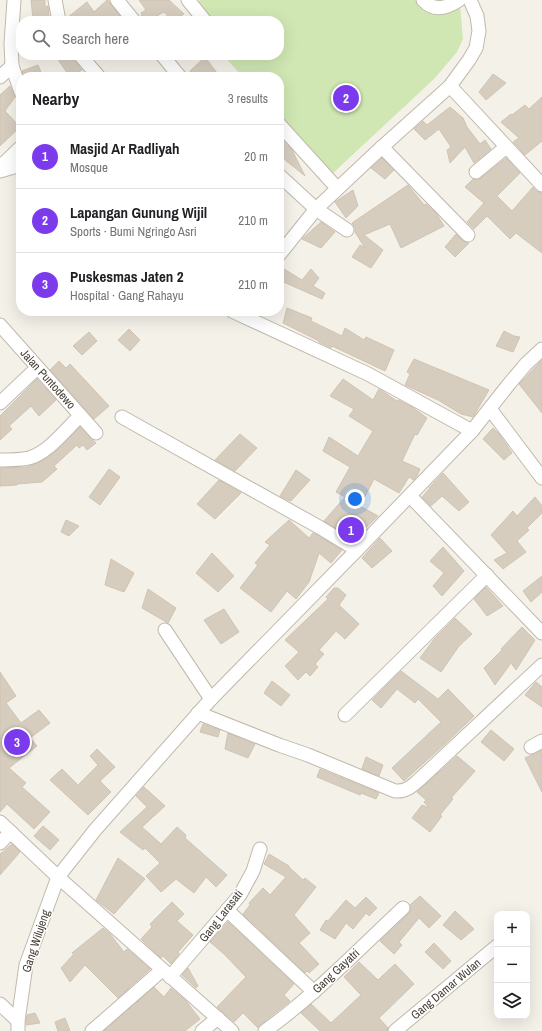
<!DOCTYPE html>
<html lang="en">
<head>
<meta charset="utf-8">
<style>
	:root { --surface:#fff; --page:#f2f2f2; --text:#202124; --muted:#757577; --line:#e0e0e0; --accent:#7c3aed }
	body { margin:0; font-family:"Archivo Narrow",sans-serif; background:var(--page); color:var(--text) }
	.controls { position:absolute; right:12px; bottom:12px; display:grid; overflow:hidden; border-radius:8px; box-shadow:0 4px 16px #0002 }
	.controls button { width:36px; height:36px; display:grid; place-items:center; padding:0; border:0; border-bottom:1px solid var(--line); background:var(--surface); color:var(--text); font:20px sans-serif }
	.you { position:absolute; left:355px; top:499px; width:14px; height:14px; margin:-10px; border:3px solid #fff; border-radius:50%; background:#1a73e8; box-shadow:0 0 0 6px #1a73e833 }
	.badge { display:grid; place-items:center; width:26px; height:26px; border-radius:50%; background:var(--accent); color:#fff; font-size:13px; font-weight:700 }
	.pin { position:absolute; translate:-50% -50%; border:2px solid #fff; box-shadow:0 1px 4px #0006 }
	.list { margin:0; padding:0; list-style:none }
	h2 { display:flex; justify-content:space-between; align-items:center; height:52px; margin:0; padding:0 16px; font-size:17px }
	h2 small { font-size:13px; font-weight:400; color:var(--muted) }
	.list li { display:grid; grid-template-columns:26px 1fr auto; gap:12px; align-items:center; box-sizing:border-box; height:64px; padding:0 16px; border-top:1px solid var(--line) }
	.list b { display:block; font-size:15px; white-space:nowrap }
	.list p { margin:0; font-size:13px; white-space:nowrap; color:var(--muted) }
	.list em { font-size:13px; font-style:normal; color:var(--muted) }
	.icon { flex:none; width:22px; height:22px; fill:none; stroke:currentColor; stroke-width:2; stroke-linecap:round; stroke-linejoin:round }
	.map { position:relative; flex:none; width:542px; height:1031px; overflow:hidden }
	.search { position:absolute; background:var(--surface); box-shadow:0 4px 16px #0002; left:16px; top:16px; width:268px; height:44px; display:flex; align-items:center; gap:10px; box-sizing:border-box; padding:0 14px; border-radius:16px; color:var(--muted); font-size:15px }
	.panel { position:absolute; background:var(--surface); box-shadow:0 4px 16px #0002; left:16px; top:72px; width:268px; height:244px; border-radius:16px }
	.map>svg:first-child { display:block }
	.green { fill:#d0e7b4 }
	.building { fill:#d6cdbf; stroke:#d0c4b2 }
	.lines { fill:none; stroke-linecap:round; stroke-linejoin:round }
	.street-casing { stroke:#c0b9ac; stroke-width:15 }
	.street { stroke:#fff; stroke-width:13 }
	.labels { text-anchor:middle; stroke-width:3; stroke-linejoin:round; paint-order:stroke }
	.street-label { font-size:12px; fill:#484138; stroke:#fff }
</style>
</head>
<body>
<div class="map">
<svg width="542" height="1031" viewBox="0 0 542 1031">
	<rect width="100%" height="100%" fill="#f4f1e9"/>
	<!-- green -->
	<polygon class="green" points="200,0 415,0 431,11 460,5 463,39 457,52 434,79 331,175 279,117 279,77 243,77 223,55 279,55 279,21 206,21 193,6"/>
	<!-- building -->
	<g class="building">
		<polygon points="31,0 45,0 45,7 48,6 49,18 33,19"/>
		<polygon points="107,0 109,1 111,5 124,21 67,21 67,18 87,2 94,12"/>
		<polygon points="139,0 169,0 184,14 172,21 164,12 147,21 143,21 141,13 146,10"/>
		<polygon points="63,55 72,55 74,60 82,70 70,77 57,58"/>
		<polygon points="205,57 220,77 193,77 190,71"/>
		<polygon points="38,65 43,77 24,77 22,71"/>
		<polygon points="493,74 506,83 486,100 479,92"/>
		<polygon points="10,86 15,97 5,111 20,127 0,146 0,95"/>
		<polygon points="542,97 542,141 525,155 513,142 519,138 501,122 511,114 512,115 525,105 529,109"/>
		<polygon points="450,107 463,118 467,127 480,144 485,140 491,149 474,163 465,147 450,163 447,150 451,147 439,129 425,140 414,129 423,121 427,125"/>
		<polygon points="279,136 292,150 305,176 279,155"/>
		<polygon points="382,158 394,170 385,179 371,168"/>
		<polygon points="506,158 520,173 497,196 512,211 533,187 536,191 542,193 542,253 516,233 510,239 487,216 474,229 467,222 484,203 465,187 473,179 477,180 481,178"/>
		<polygon points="408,185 424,205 426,204 436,213 444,226 401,248 390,224 364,235 383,250 371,268 352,257 360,245 365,248 355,232 355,228 356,229 352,223"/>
		<polygon points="353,190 358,206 346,218 335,202"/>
		<polygon points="321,222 335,232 321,248 302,239"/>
		<polygon points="456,234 463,241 469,243 455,257 445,247"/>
		<polygon points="279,266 302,280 311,269 319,278 313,286 325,293 322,299 279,280"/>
		<polygon points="287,308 312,318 311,321 342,336 345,328 364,340 366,337 394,350 385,371 332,346 331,348 319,342 319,341 283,323"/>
		<polygon points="129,329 140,340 130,351 118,340"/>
		<polygon points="504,331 514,336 520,337 513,352 496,346"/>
		<polygon points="89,332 97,341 82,355 73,346"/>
		<polygon points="414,359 489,390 473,417 461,414 438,400 405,385 410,374 407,372"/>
		<polygon points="542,360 542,413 519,384"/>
		<polygon points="59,361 66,368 70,364 109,406 94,419 50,370"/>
		<polygon points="37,379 56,400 39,416 31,406 9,426 12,429 0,440 0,416"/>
		<polygon points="343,379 373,400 379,389 397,401 398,400 412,407 427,418 417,435 415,434 402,461 420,469 417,476 414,480 409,477 399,493 374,479 360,506 378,516 354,539 324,521 345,497 336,492 350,467 323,451 329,437 358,456 373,431 349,416 354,409 330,396"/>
		<polygon points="80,427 90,438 96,443 87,450 83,445 79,448 77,445 54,466 57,469 42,482 17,484 17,485 0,486 0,468 27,467 40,462 55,452"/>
		<polygon points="493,428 499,434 512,453 504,460 483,439"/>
		<polygon points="240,434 257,448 235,471 215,460"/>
		<polygon points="109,469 120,477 100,505 89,497"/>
		<polygon points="296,470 310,480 291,501 288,500 280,496"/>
		<polygon points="443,473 469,502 459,511 442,496 431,506 422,497 430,488 429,488"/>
		<polygon points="219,480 241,493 215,519 197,504"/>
		<polygon points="535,497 542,506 542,513 527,528 529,530 517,541 526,552 503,569 494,560 507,553 491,535 513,511 517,516"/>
		<polygon points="66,520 79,526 69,536 61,532"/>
		<polygon points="289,520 309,538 313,533 342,550 331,563 319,553 309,582 296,599 287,591 271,612 240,588 258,565 255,563 270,545 265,542"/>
		<polygon points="380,538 392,551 372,568 362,558"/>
		<polygon points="443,547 464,571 442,596 433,586 444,573 430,561"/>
		<polygon points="212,553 234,576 218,592 196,573"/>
		<polygon points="111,559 134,573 124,592 105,585"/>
		<polygon points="542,576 542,592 531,602 523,591"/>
		<polygon points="486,587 503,606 487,616 474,599"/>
		<polygon points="334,588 338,588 346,595 339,605 359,624 345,639 336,631 319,650 324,654 315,664 318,667 310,676 306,672 298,680 285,666 299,652 285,640 328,599 326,597"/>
		<polygon points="148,589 176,608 168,623 142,608"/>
		<polygon points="224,609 239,632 221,644 204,620"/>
		<polygon points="455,618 472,634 459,646 441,672 420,658 435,638"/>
		<polygon points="522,627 535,640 516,670 511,663 495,685 484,668 502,650 501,649"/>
		<polygon points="401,671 438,699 448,689 474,716 447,742 404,781 392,768 441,722 418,699 415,703 397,689 381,708 372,700"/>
		<polygon points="0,672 16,696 6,703 21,723 39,710 50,723 30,738 37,746 9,768 26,783 22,787 50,812 34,829 7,804 0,812"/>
		<polygon points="272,681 290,695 281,706 264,693"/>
		<polygon points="536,682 542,687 542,707 525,695"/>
		<polygon points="203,724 220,730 218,737 200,732"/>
		<polygon points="491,730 514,749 504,761 481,742"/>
		<polygon points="228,733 255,744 248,758 225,749"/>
		<polygon points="97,749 115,767 100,781 111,792 88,815 50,780 62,769 78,785 98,765 90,756"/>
		<polygon points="542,750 542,792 525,758"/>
		<polygon points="457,756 475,771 451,798 453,799 440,815 442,816 430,832 412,818 422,805 429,808 424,802 426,800 417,792"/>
		<polygon points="366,757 383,765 379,776 362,769"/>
		<polygon points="320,769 379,793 376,799 361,793 360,795 317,777"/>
		<polygon points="144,787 165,806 142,827 161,844 177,827 186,835 185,838 227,875 216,887 206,877 194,893 176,879 161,892 146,876 160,863 145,848 143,850 120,832 147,807 136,796"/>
		<polygon points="43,826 59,840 50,850 34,836"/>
		<polygon points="12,844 20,852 0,875 0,854"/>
		<polygon points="269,854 289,866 289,867 303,880 305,878 316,887 294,915 310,933 299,943 319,964 309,973 307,971 305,973 243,914 250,905 249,903 263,888 270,895 286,877 264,864"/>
		<polygon points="118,858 145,879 114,914 96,900"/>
		<polygon points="420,896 441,916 429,928 419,918 399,942 402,945 394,954 380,941 408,914 411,910 410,905"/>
		<polygon points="366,897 377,908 369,916 366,913 353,929 346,923 335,939 320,930 326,920 328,921 346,900 355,908"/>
		<polygon points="172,902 184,914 177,921 193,935 178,952 179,954 171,964 163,956 161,958 141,939 152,927 150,924"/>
		<polygon points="455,911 474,929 461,940 443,925"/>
		<polygon points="228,922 294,984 284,995 290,1001 260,1025 258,1028 243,1013 234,1022 217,1007 246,977 224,954 210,942"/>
		<polygon points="103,928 110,934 124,952 127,949 150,969 118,998 85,965 70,982 61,968 74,954 72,953"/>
		<polygon points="434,943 451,961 443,969 425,952"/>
		<polygon points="359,962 378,980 395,964 414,984 379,1018 388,1028 387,1031 320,1031 301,1013 311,1004 331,1023 361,995 344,977"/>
		<polygon points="188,968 198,986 196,988 182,975"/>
		<polygon points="154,987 164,997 171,988 186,1001 200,1019 185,1031 104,1031"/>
		<polygon points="35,1013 40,1023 26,1025 27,1015"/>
		<polygon points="65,1018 70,1031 58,1031 55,1022"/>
	</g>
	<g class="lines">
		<!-- street casing -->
		<g class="street-casing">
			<g id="street">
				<polyline points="14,0 11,44 12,66 21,92"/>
				<polyline points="55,0 59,21"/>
				<polyline points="117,0 134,21"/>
				<polyline points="188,0 205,21"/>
				<path d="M 423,0 C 434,12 447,8 459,0"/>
				<polyline points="80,55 99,77"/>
				<polyline points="162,55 180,77"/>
				<polyline points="0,77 12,66"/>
				<polyline points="450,86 542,185"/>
				<polyline points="279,124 337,188"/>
				<polyline points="382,147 468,235"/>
				<polyline points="0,167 21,147"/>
				<polyline points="0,171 21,165"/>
				<polyline points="476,172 506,147"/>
				<polyline points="279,175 316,209 347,230"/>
				<polyline points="279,255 316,209 382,147 450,86 469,60 476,48 479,31 477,16 470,0"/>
				<polyline points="232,311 368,374 472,431"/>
				<polyline points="0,325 96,433"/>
				<polyline points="0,403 37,368"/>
				<polyline points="490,409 542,478"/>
				<polyline points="122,417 319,527 357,550"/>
				<path d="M 0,460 C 9,460 20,460 29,458 C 49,452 65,430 80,416"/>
				<polyline points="410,496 542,633"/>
				<polyline points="165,630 211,699"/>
				<path d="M 198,713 L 279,745 L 308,755 L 395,791 C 407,792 413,785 421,778 L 542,665"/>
				<polyline points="345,715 487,575"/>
				<polyline points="531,747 542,741"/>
				<polyline points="0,822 58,877 232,1031"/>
				<polyline points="0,843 11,832"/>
				<polyline points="227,910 314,992"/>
				<polyline points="170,977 240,895 253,871 260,849"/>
				<polyline points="0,1004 18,1021"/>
				<polyline points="18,1031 18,1021 26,965 58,877 95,830 211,699 357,550 472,431 509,384 526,364 542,349"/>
				<polyline points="92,1031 162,970"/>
				<polyline points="202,1031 218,1018"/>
				<path d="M 265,1031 C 315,995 358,950 403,908"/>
				<polyline points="395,1031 497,946"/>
			</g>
		</g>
		<!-- street -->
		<use href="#street" class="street"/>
	</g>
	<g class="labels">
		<!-- street labels -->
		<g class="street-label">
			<text transform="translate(48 379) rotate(48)" y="4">Jalan Puntodewo</text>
			<text transform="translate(221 916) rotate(-52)" y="4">Gang Larasati</text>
			<text transform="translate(36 941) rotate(-72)" y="4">Gang Wilujeng</text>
			<text transform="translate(336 971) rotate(-43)" y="4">Gang Gayatri</text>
			<text transform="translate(446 989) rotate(-40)" y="4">Gang Damar Wulan</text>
		</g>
	</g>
</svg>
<div class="controls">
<button>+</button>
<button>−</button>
<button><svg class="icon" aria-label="layers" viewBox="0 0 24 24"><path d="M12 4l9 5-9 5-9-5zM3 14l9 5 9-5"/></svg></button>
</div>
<div class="you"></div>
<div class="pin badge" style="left:351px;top:530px">1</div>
<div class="pin badge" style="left:346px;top:98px">2</div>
<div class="pin badge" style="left:17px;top:742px">3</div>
<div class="search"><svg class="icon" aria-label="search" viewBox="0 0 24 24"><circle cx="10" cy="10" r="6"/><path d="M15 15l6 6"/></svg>Search here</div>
<section class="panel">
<h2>Nearby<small>3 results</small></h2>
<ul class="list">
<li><span class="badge">1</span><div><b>Masjid Ar Radliyah</b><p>Mosque</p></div><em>20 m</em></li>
<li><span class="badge">2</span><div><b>Lapangan Gunung Wijil</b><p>Sports · Bumi Ngringo Asri</p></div><em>210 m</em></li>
<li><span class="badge">3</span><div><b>Puskesmas Jaten 2</b><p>Hospital · Gang Rahayu</p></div><em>210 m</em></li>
</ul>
</section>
</div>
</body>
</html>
